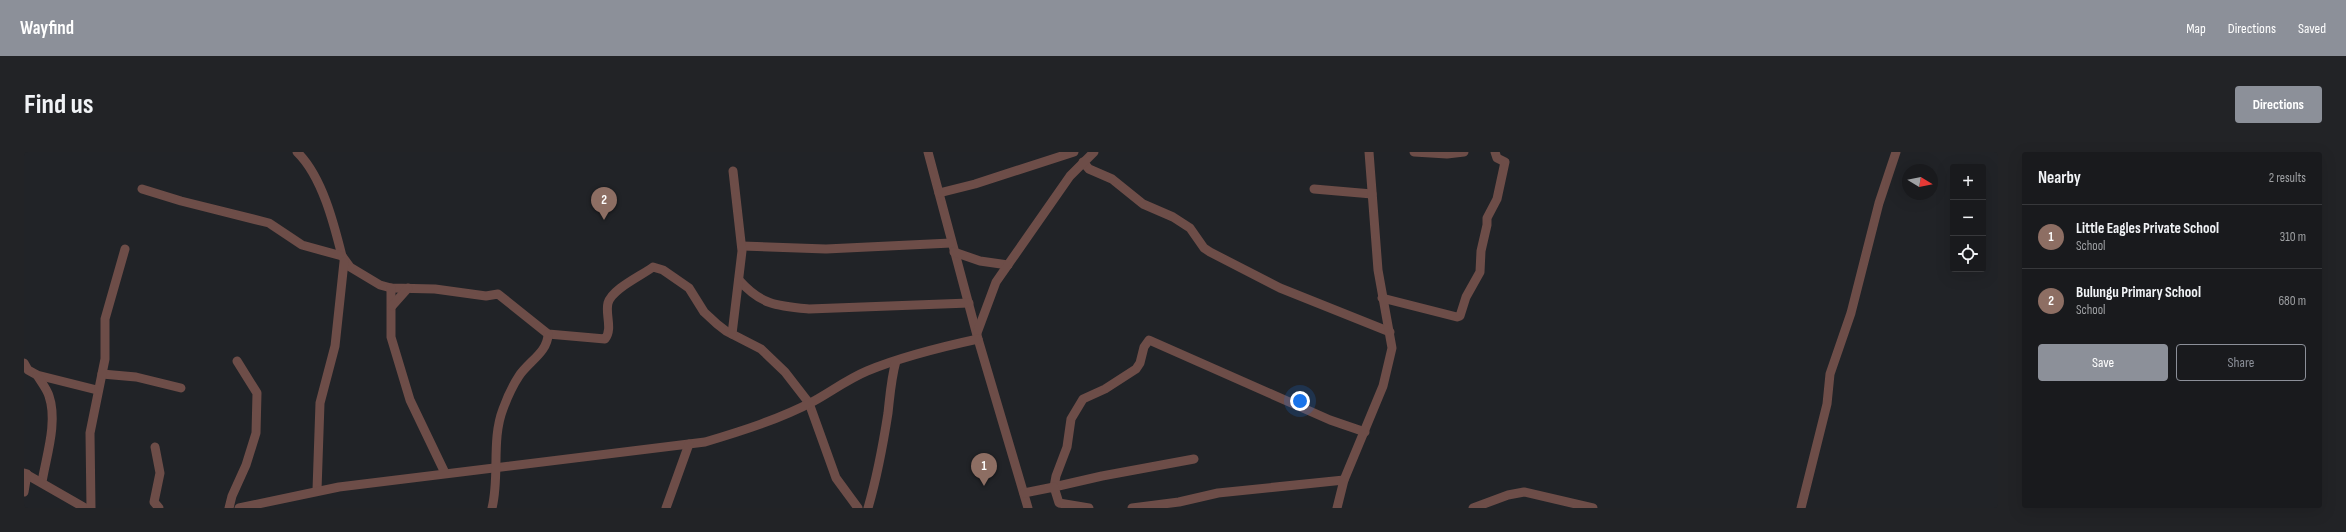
<!DOCTYPE html>
<html lang="en">
<head>
<meta charset="utf-8">
<style>
	:root { --surface:#191a1d; --page:#222326; --text:#f1f3f6; --muted:#9fa1a4; --line:#37383b; --accent:#8c9099 }
	body { margin:0; font-family:"Sofia Sans Condensed",sans-serif; background:var(--page); color:var(--text) }
	.controls { position:absolute; right:12px; top:12px; display:grid; overflow:hidden; border-radius:4px; box-shadow:0 4px 16px #0002 }
	.controls button { width:36px; height:36px; display:grid; place-items:center; padding:0; border:0; border-bottom:1px solid var(--line); background:var(--surface); color:var(--text); font:20px sans-serif }
	.compass { position:absolute; left:1878px; top:12px; width:36px; height:36px; border-radius:50%; background:var(--surface); box-shadow:0 4px 16px #0002; rotate:100deg }
	.you { position:absolute; left:1276px; top:249px; width:14px; height:14px; margin:-10px; border:3px solid #fff; border-radius:50%; background:#1a73e8; box-shadow:0 0 0 6px #1a73e833 }
	.badge { display:grid; place-items:center; width:26px; height:26px; border-radius:50%; background:var(--accent); color:#fff; font-size:13px; font-weight:700 }
	.pin { position:absolute; translate:-50% -33px; filter:drop-shadow(0 1px 2px #0008) }
	.pin::after { content:''; position:absolute; top:21px; width:14px; height:12px; background:inherit; clip-path:polygon(0 0,100% 0,50% 100%) }
	.list { margin:0; padding:0; list-style:none }
	h2 { display:flex; justify-content:space-between; align-items:center; height:52px; margin:0; padding:0 16px; font-size:17px }
	h2 small { font-size:13px; font-weight:400; color:var(--muted) }
	.list li { display:grid; grid-template-columns:26px 1fr auto; gap:12px; align-items:center; box-sizing:border-box; height:64px; padding:0 16px; border-top:1px solid var(--line) }
	.list b { display:block; font-size:15px; white-space:nowrap }
	.list p { margin:0; font-size:13px; white-space:nowrap; color:var(--muted) }
	.list em { font-size:13px; font-style:normal; color:var(--muted) }
	.actions { display:flex; gap:8px; padding:12px 16px }
	.actions a { flex:1; padding:9px 0; border:1px solid var(--accent); border-radius:4px; text-align:center; font-size:14px; color:var(--accent) }
	.actions .main { background:var(--accent); color:#fff }
	.icon { flex:none; width:22px; height:22px; fill:none; stroke:currentColor; stroke-width:2; stroke-linecap:round; stroke-linejoin:round }
	.map { position:relative; flex:none; width:1974px; height:356px; overflow:hidden; border-radius:4px }
	header { display:flex; align-items:center; gap:24px; box-sizing:border-box; height:56px; padding:0 20px; background:var(--accent); color:#fff }
	header strong { font-size:19px }
	nav { display:flex; gap:22px; margin-inline-start:auto; font-size:14px }
	.intro { display:flex; align-items:center; justify-content:space-between; box-sizing:border-box; height:96px; padding:0 24px }
	h1 { margin:0; font-size:28px }
	.button { padding:10px 18px; border-radius:4px; background:var(--accent); color:#fff; font-size:14px; font-weight:700 }
	main { display:flex; gap:24px; padding:0 24px }
	aside { flex:1; background:var(--surface); border-radius:4px; box-shadow:0 4px 16px #0002 }
	.map>svg:first-child { display:block }
	.lines { fill:none; stroke-linecap:round; stroke-linejoin:round }
	.minor { stroke:#6d4d48; stroke-width:9 }
</style>
</head>
<body>
<header>
<strong>Wayfind</strong>
<nav><a>Map</a><a>Directions</a><a>Saved</a></nav>
</header>
<div class="intro"><h1>Find us</h1><a class="button">Directions</a></div>
<main>
<div class="map">
<svg width="1974" height="356" viewBox="0 0 1974 356">
	<rect width="100%" height="100%" fill="#212327"/>
	<g class="lines">
		<!-- minor -->
		<g class="minor">
			<path d="M 273,0 C 298,24 310,72 318,104"/>
			<polyline points="904,0 954,187 1004,356"/>
			<polyline points="1390,0 1423,2 1440,0"/>
			<polyline points="1059,10 1065,17 1088,27 1119,52 1149,65 1166,76 1180,96 1186,100 1256,136 1366,180"/>
			<path d="M 118,37 L 157,49 L 245,71 L 278,93 L 318,104 L 326,115 L 356,133 L 367,136 L 411,137 L 462,144 L 474,142 L 524,182 L 581,187 C 589,177 581,162 584,151 C 588,137 617,124 629,115 L 639,118 L 665,136 L 680,160 L 693,172 L 702,179 L 737,197 L 761,220 L 785,251 L 812,326 L 834,356"/>
			<polyline points="1290,37 1348,42"/>
			<polyline points="915,41 951,32 1050,0"/>
			<polyline points="718,94 802,97 927,91"/>
			<polyline points="930,100 956,109 984,113"/>
			<path d="M 715,128 C 737,153 753,154 785,157 L 945,151"/>
			<polyline points="367,136 367,185 386,248 421,321"/>
			<polyline points="1358,146 1433,165 1436,164 1442,145 1456,120 1457,99 1463,73 1463,66 1473,47 1481,10 1473,6 1471,0"/>
			<polyline points="368,154 384,136"/>
			<polyline points="953,181 972,130 1046,24 1070,0"/>
			<polyline points="708,182 718,99 709,19"/>
			<polyline points="0,211 4,218 13,223 73,238"/>
			<polyline points="78,222 112,225 157,236"/>
			<path d="M 13,223 C 17,230 23,237 25,244 C 34,270 22,305 18,330"/>
			<polyline points="131,295 136,321 130,350 135,356"/>
			<polyline points="1170,307 1078,324 1030,335 1032,324 1043,295 1047,267 1059,247 1081,237 1112,217 1116,211 1120,195 1125,188 1306,268 1341,280"/>
			<polyline points="0,321 61,356"/>
			<polyline points="293,338 296,251 311,194 320,110"/>
			<polyline points="0,340 3,322"/>
			<polyline points="1000,341 1030,335 1035,351 1065,356"/>
			<polyline points="67,356 66,281 81,207 81,167 101,97"/>
			<polyline points="205,356 208,344 222,313 232,281 233,241 213,209"/>
			<path d="M 215,356 L 315,335 L 681,290 C 718,279 756,267 790,249 C 808,239 824,227 843,219 C 879,204 917,195 954,187"/>
			<path d="M 468,356 C 476,324 467,288 479,257 C 483,246 489,233 495,224 C 504,210 524,200 524,182"/>
			<polyline points="642,356 665,292"/>
			<path d="M 844,356 C 853,325 859,293 864,261 C 866,243 867,227 872,209"/>
			<polyline points="1108,356 1155,350 1194,341 1320,328"/>
			<polyline points="1313,356 1320,328 1359,234 1368,196 1354,118 1345,0"/>
			<polyline points="1449,356 1484,343 1500,340 1569,356"/>
			<polyline points="1777,356 1803,252 1806,222 1827,161 1855,51 1872,0"/>
		</g>
	</g>
</svg>
<div class="controls">
<button>+</button>
<button>−</button>
<button><svg class="icon" aria-label="locate" viewBox="0 0 24 24"><circle cx="12" cy="12" r="6"/><path d="M12 2v4M12 18v4M2 12h4M18 12h4"/></svg></button>
</div>
<svg class="compass" viewBox="-18 -18 36 36"><path d="M0-13l5 13h-10z" fill="#e53935"/><path d="M0 13l5-13h-10z" fill="#9fa1a4"/></svg>
<div class="you"></div>
<div class="pin badge" style="left:960px;top:334px;background:#8d6e63">1</div>
<div class="pin badge" style="left:580px;top:68px;background:#8d6e63">2</div>
</div>
<aside>
<h2>Nearby<small>2 results</small></h2>
<ul class="list">
<li><span class="badge" style="background:#8d6e63">1</span><div><b>Little Eagles Private School</b><p>School</p></div><em>310 m</em></li>
<li><span class="badge" style="background:#8d6e63">2</span><div><b>Bulungu Primary School</b><p>School</p></div><em>680 m</em></li>
</ul>
<div class="actions"><a class="main">Save</a><a>Share</a></div>
</aside>
</main>
</body>
</html>
